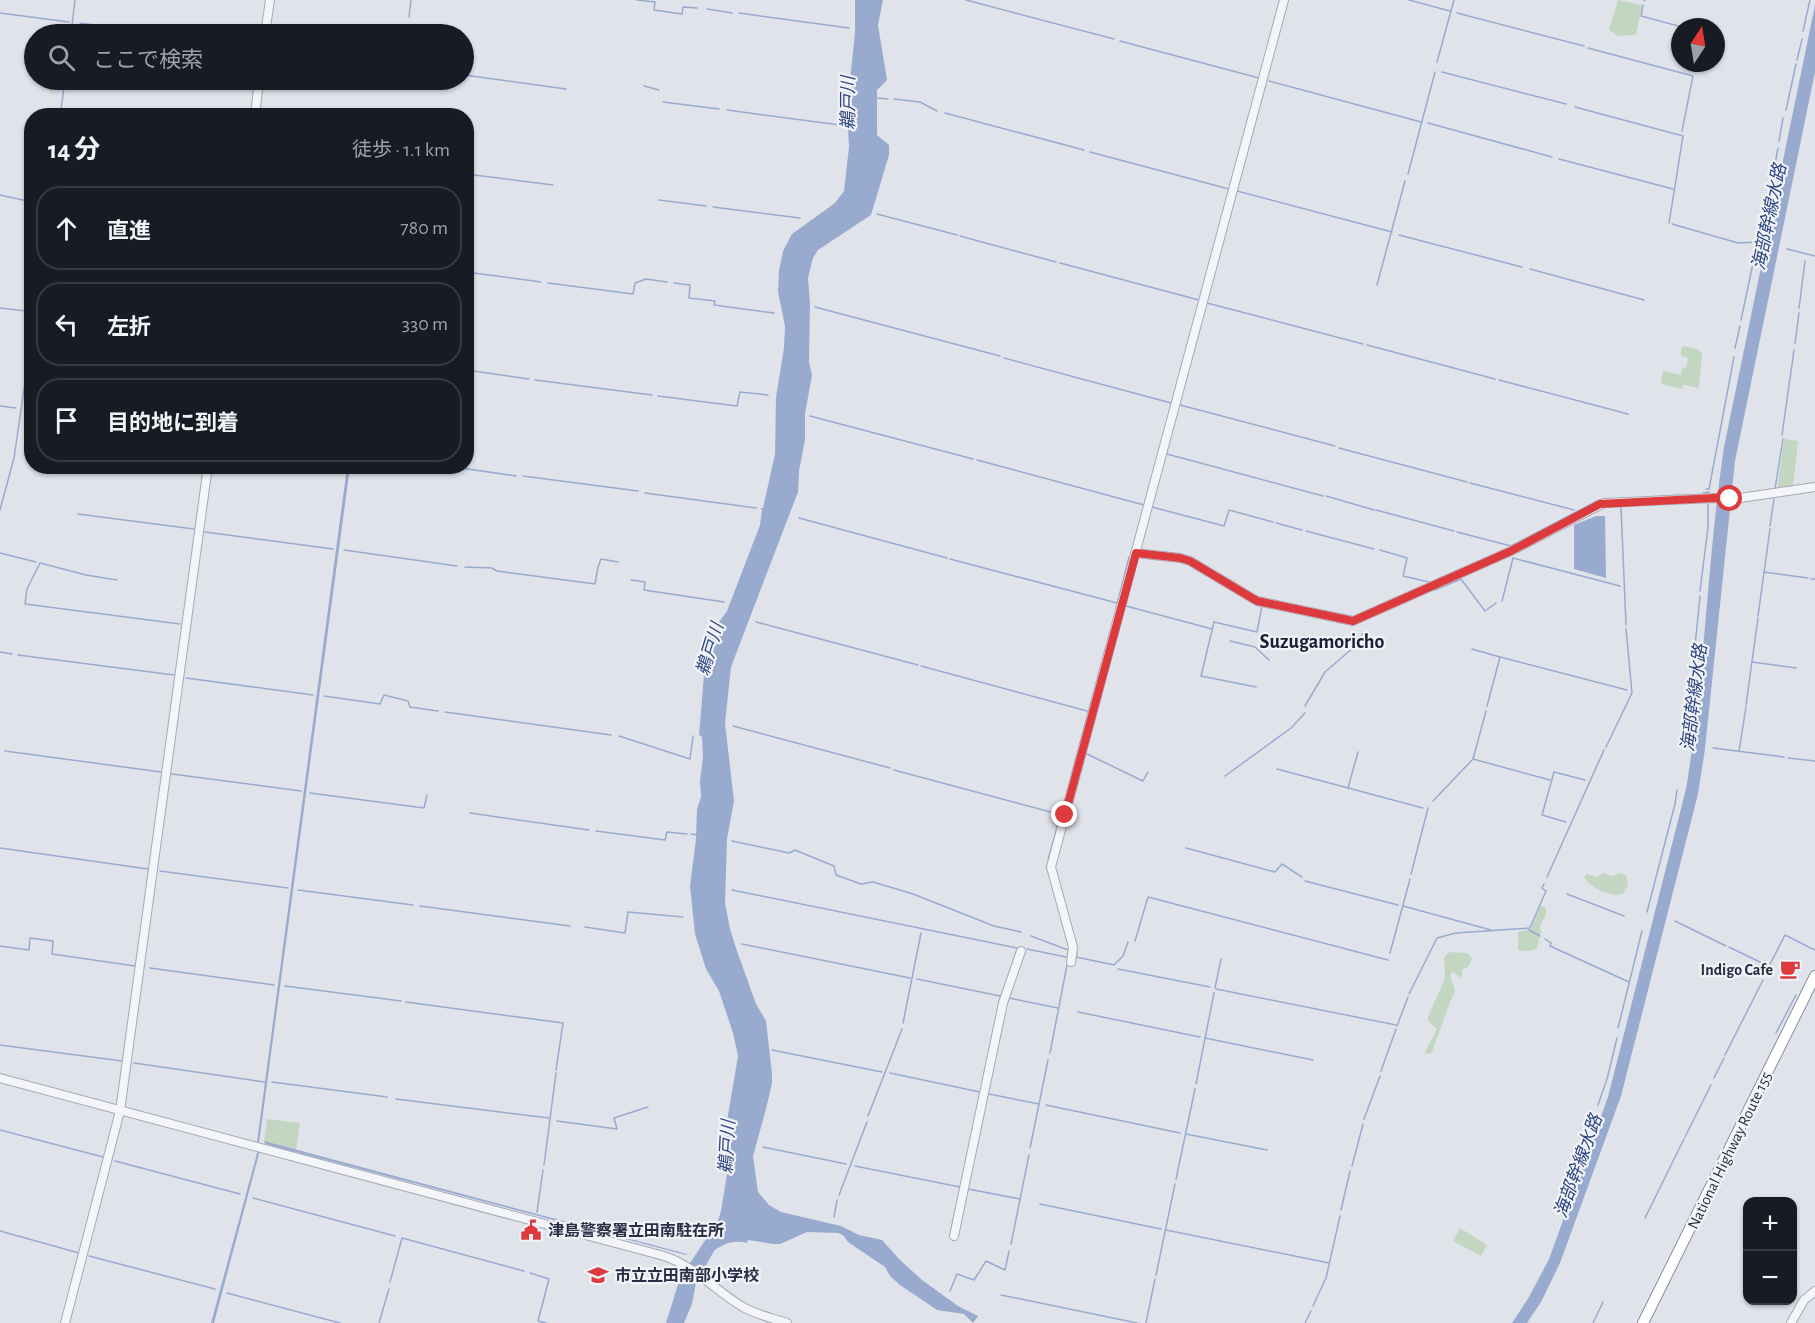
<!DOCTYPE html>
<html lang="ja">
<head>
<meta charset="utf-8">
<style>
	:root { --surface:#171b24; --page:#20242c; --text:#f1f3f6; --muted:#9ea1a6; --line:#363941 }
	body { margin:0; font-family:"Alegreya Sans","Noto Sans JP",sans-serif; background:var(--page); color:var(--text) }
	.controls { position:absolute; right:18px; bottom:18px; display:grid; overflow:hidden; border-radius:12px; box-shadow:0 2px 4px #0004 }
	.controls button { width:54px; height:54px; display:grid; place-items:center; padding:0; border:0; border-bottom:2px solid var(--line); background:var(--surface); color:var(--text); font:30px sans-serif }
	.compass { position:absolute; left:1671px; top:18px; width:54px; height:54px; border-radius:50%; background:var(--surface); box-shadow:0 2px 4px #0004; rotate:12deg }
	.stop { position:absolute; width:18px; height:18px; margin:-14px; border:4px solid #dc3a3c; border-radius:50%; background:#fff }
	.stop.end { background:#dc3a3c; border-color:#fff; box-shadow:0 2px 6px #0008 }
	.list { margin:0; padding:0; list-style:none }
	h2 { display:flex; justify-content:space-between; align-items:center; height:78px; margin:0; padding:0 24px; font-size:26px }
	h2 small { font-size:20px; font-weight:400; color:var(--muted) }
	.list li { display:grid; grid-template-columns:39px 1fr auto; gap:18px; align-items:center; box-sizing:border-box; height:84px; margin:0 12px 12px; padding:0 12px; border:2px solid var(--line); border-radius:24px }
	.list b { display:block; font-size:22px; white-space:nowrap }
	.list em { font-size:20px; font-style:normal; color:var(--muted) }
	.icon { flex:none; width:33px; height:33px; fill:none; stroke:currentColor; stroke-width:2; stroke-linecap:round; stroke-linejoin:round }
	.map { position:relative; flex:none; width:1815px; height:1323px; overflow:hidden }
	.search { position:absolute; background:var(--surface); box-shadow:0 2px 4px #0004; left:24px; top:24px; width:450px; height:66px; display:flex; align-items:center; gap:15px; box-sizing:border-box; padding:0 21px; border-radius:33px; color:var(--muted); font-size:22px }
	.panel { position:absolute; background:var(--surface); box-shadow:0 2px 4px #0004; left:24px; top:108px; width:450px; height:366px; border-radius:24px }
	.map>svg:first-child { display:block }
	.green { fill:#c3d6c1 }
	.water { fill:#98abcf }
	.lines { fill:none; stroke-linecap:round; stroke-linejoin:round }
	.stream { stroke:#98abcf; stroke-width:1.5 }
	.tertiary-casing { stroke:#a5a9b6; stroke-width:10 }
	.trunk-casing { stroke:#878ea3; stroke-width:12 }
	.tertiary { stroke:#f4f5f9; stroke-width:8 }
	.trunk { stroke:#fff; stroke-width:10 }
	.route { stroke:#dc3a3c; stroke-width:8 }
	.labels { text-anchor:middle; stroke-width:4.5; stroke-linejoin:round; paint-order:stroke }
	.poi-label { font-size:16px; font-weight:bold; fill:#272e45; stroke:#f1f3f8; text-anchor:start }
	.street-label { font-size:16px; fill:#272e45; stroke:#f1f3f8 }
	.water-label { font-size:18px; font-style:italic; fill:#2d467d; stroke:#f1f3f8 }
	.quarter-label { font-size:20px; font-weight:bold; fill:#1a1f35; stroke:#f1f3f8 }
</style>
</head>
<body>
<div class="map">
<svg width="1815" height="1323" viewBox="0 0 1815 1323">
	<rect width="100%" height="100%" fill="#e1e3eb"/>
	<!-- green -->
	<g class="green">
		<polygon points="1618,0 1642,5 1636,35 1618,36 1609,30"/>
		<polygon points="1684,346 1697,349 1702,353 1699,388 1683,385 1682,389 1661,384 1663,371 1681,375 1682,367 1686,368 1688,358 1681,356 1681,348"/>
		<polygon points="1784,439 1798,441 1793,487 1777,490"/>
		<path d="M 1603,873 L 1612,876 L 1621,873 L 1626,875 L 1628,884 L 1623,894 C 1609,897 1592,889 1584,877 L 1587,874 L 1597,877 Z"/>
		<path d="M 1541,905 L 1546,908 L 1546,915 L 1540,925 L 1541,932 L 1537,948 C 1533,951 1524,952 1518,950 L 1518,932 L 1531,929 Z"/>
		<path d="M 1450,952 L 1467,953 L 1472,959 L 1468,967 L 1462,970 L 1462,978 L 1453,972 L 1450,974 C 1452,990 1459,985 1450,1002 L 1432,1052 L 1429,1054 L 1425,1052 L 1437,1029 L 1428,1021 L 1428,1017 L 1445,978 L 1444,957 Z"/>
		<polygon points="267,1119 300,1123 296,1150 264,1141"/>
		<polygon points="1460,1228 1487,1245 1481,1256 1453,1241"/>
	</g>
	<!-- water -->
	<g class="water">
		<path d="M 855,0 L 883,0 L 878,25 L 887,80 L 877,90 L 877,135 L 889,145 L 889,155 L 871,215 L 818,250 L 813,258 L 808,278 L 810,303 L 809,362 L 812,375 L 805,414 L 805,440 L 799,471 L 798,492 L 731,667 L 725,723 L 734,801 L 727,839 L 725,903 L 730,929 L 737,951 L 756,1004 L 766,1021 L 772,1073 L 772,1083 L 766,1109 L 753,1156 L 758,1192 L 769,1205 L 781,1212 L 841,1226 L 859,1235 L 882,1240 L 900,1260 L 922,1280 L 958,1306 L 978,1316 L 973,1323 L 964,1314 L 937,1310 L 900,1285 L 890,1276 L 885,1267 L 848,1242 L 843,1235 L 838,1233 L 807,1232 L 780,1244 L 773,1244 L 748,1240 L 747,1243 C 735,1240 724,1243 714,1251 L 696,1283 L 692,1304 L 684,1323 L 666,1323 L 680,1278 L 718,1221 L 721,1211 L 727,1174 L 727,1121 L 738,1056 L 733,1033 L 719,991 L 706,969 L 695,934 L 690,886 L 696,839 L 697,809 L 701,797 L 700,781 L 703,757 L 702,737 L 699,735 L 707,639 L 727,611 L 760,525 L 762,510 L 760,508 L 763,508 L 775,454 L 776,397 L 784,348 L 785,326 L 778,292 L 779,271 L 783,251 L 792,234 L 835,203 L 844,191 L 849,147 L 847,110 L 855,32 Z"/>
		<path d="M 1815,5 L 1815,72 L 1735,461 L 1705,749 L 1698,794 L 1621,1096 L 1560,1263 L 1541,1302 L 1527,1323 L 1512,1323 L 1529,1297 L 1549,1259 L 1608,1097 L 1686,789 C 1705,676 1707,560 1724,447 Z"/>
		<polygon points="347,467 350,467 259,1143 257,1142"/>
		<polygon points="1596,516 1605,516 1606,578 1574,569 1574,525"/>
		<polygon points="264,1141 687,1254 686,1255 265,1144"/>
		<polygon points="258,1150 260,1150 214,1323 211,1323"/>
	</g>
	<g class="lines">
		<!-- stream -->
		<g class="stream">
			<polyline points="637,0 655,2 654,10 682,14 683,7 697,8"/>
			<polyline points="966,0 1114,39"/>
			<polyline points="1409,0 1450,11"/>
			<polyline points="1644,1 1645,0"/>
			<polyline points="1643,5 1641,16 1682,27"/>
			<polyline points="707,9 732,13"/>
			<polyline points="0,13 69,22"/>
			<polyline points="739,13 849,28"/>
			<polyline points="1457,13 1584,46"/>
			<polyline points="409,17 411,0"/>
			<polyline points="80,23 154,33"/>
			<polyline points="1803,31 1810,0"/>
			<polyline points="71,34 75,0"/>
			<polyline points="1120,41 1259,78"/>
			<polyline points="1588,48 1693,76 1682,131"/>
			<polyline points="1797,60 1802,39"/>
			<polyline points="1437,62 1454,0"/>
			<polyline points="1695,66 1695,63"/>
			<polyline points="1442,72 1566,104"/>
			<polyline points="464,75 566,89"/>
			<polyline points="1269,81 1421,122"/>
			<polyline points="644,86 659,90"/>
			<polyline points="877,98 888,99"/>
			<polyline points="894,99 920,102 937,111"/>
			<polyline points="663,102 719,109"/>
			<polyline points="1575,107 1683,136 1669,223"/>
			<polyline points="727,110 840,125"/>
			<polyline points="1786,110 1796,64"/>
			<polyline points="945,113 1084,150"/>
			<polyline points="60,116 65,80"/>
			<polyline points="1428,123 1552,157"/>
			<polyline points="1779,141 1783,118"/>
			<polyline points="1090,152 1229,189"/>
			<polyline points="1559,159 1673,189"/>
			<polyline points="466,174 553,185"/>
			<polyline points="1408,174 1435,72"/>
			<polyline points="1771,185 1778,148"/>
			<polyline points="1237,191 1392,232"/>
			<polyline points="0,195 32,202"/>
			<polyline points="659,200 706,206"/>
			<polyline points="713,207 800,218"/>
			<polyline points="1765,213 1770,192"/>
			<polyline points="877,214 957,235"/>
			<polyline points="1672,224 1738,243 1758,242 1764,218"/>
			<polyline points="1399,235 1522,267"/>
			<polyline points="960,236 1056,262"/>
			<polyline points="1787,249 1815,256"/>
			<polyline points="1060,263 1199,300"/>
			<polyline points="1530,269 1644,300"/>
			<polyline points="466,272 541,282"/>
			<polyline points="548,283 633,294 635,283 646,279 667,282"/>
			<polyline points="674,283 690,285 689,298 715,301 714,305 774,313"/>
			<polyline points="1377,285 1405,181"/>
			<polyline points="1207,303 1363,344"/>
			<polyline points="815,307 1000,356"/>
			<polyline points="0,308 26,311"/>
			<polyline points="1799,308 1805,261"/>
			<polyline points="1741,320 1755,254"/>
			<polyline points="1795,343 1799,313"/>
			<polyline points="1367,345 1495,379"/>
			<polyline points="1735,348 1740,326"/>
			<polyline points="1004,358 1171,403"/>
			<polyline points="466,370 529,379"/>
			<polyline points="535,380 652,395"/>
			<polyline points="1499,380 1628,414"/>
			<polyline points="658,396 737,406 740,392 768,395"/>
			<polyline points="1180,405 1335,446"/>
			<polyline points="0,406 16,408"/>
			<polyline points="26,410 32,410"/>
			<polyline points="810,416 973,459"/>
			<polyline points="1782,435 1794,350"/>
			<polyline points="1339,448 1467,482"/>
			<polyline points="1167,454 1323,496"/>
			<polyline points="977,460 1144,505"/>
			<polyline points="447,466 516,476"/>
			<polyline points="523,476 638,491"/>
			<polyline points="1470,483 1574,510"/>
			<polyline points="1706,489 1709,489 1734,357"/>
			<polyline points="1775,489 1783,439"/>
			<polyline points="645,493 756,508"/>
			<polyline points="1703,493 1709,492"/>
			<polyline points="1326,496 1374,510"/>
			<polyline points="1649,497 1681,495"/>
			<polyline points="1152,507 1224,526 1229,510 1273,522"/>
			<polyline points="1621,507 1626,625"/>
			<polyline points="0,510 14,458 32,334"/>
			<polyline points="1376,510 1454,531"/>
			<polyline points="78,514 194,529"/>
			<polyline points="799,518 947,558"/>
			<polyline points="1276,523 1302,530"/>
			<polyline points="1770,526 1774,499"/>
			<polyline points="1306,531 1374,549"/>
			<polyline points="205,532 333,549"/>
			<polyline points="1457,532 1511,546 1599,500 1627,498"/>
			<polyline points="344,550 457,566"/>
			<polyline points="1380,550 1407,558 1403,576 1429,582"/>
			<polyline points="0,553 36,562"/>
			<polyline points="950,559 1117,603"/>
			<polyline points="465,567 492,568 497,571 595,584 598,567 601,559 618,562"/>
			<polyline points="1764,572 1808,578"/>
			<polyline points="1811,579 1815,579"/>
			<polyline points="117,580 86,575 40,563 27,589 25,604 180,624"/>
			<polyline points="631,580 645,582 644,590 724,602"/>
			<polyline points="1436,580 1442,577"/>
			<polyline points="1435,590 1461,579 1485,611 1496,603"/>
			<polyline points="1700,591 1708,527 1708,504"/>
			<polyline points="1502,601 1513,558 1620,586"/>
			<polyline points="1126,606 1212,629"/>
			<polyline points="1116,609 1129,557"/>
			<polyline points="1758,616 1770,529"/>
			<polyline points="756,622 918,665"/>
			<polyline points="1230,641 1255,647 1269,660"/>
			<polyline points="1695,646 1700,596"/>
			<polyline points="1472,649 1500,657 1487,706"/>
			<polyline points="0,652 12,654"/>
			<polyline points="18,655 174,675"/>
			<polyline points="1500,657 1627,690"/>
			<polyline points="1752,662 1796,668"/>
			<polyline points="921,666 1087,711"/>
			<polyline points="186,678 313,695"/>
			<polyline points="1256,687 1201,676 1214,622 1257,632 1262,606"/>
			<polyline points="324,696 380,704 384,695 408,701 410,707 438,711"/>
			<polyline points="1746,705 1758,618"/>
			<polyline points="1305,706 1325,672 1354,647 1364,632"/>
			<polyline points="445,712 611,735"/>
			<polyline points="733,726 890,768"/>
			<polyline points="1687,729 1694,653"/>
			<polyline points="619,736 690,759 693,736"/>
			<polyline points="1606,747 1632,693 1626,629"/>
			<polyline points="1713,748 1784,757"/>
			<polyline points="5,751 161,772"/>
			<polyline points="1739,751 1746,707"/>
			<polyline points="1087,754 1143,781 1148,772"/>
			<polyline points="1788,758 1815,761"/>
			<polyline points="1473,759 1550,780"/>
			<polyline points="1277,769 1423,808"/>
			<polyline points="894,770 1058,814"/>
			<polyline points="172,774 301,791"/>
			<polyline points="1225,776 1291,728 1305,713"/>
			<polyline points="1348,788 1358,752"/>
			<polyline points="310,793 424,808 427,795"/>
			<polyline points="1433,801 1473,759 1486,711"/>
			<polyline points="470,813 589,830"/>
			<polyline points="1566,822 1542,815 1554,772 1585,780"/>
			<polyline points="596,831 665,840 667,832 687,834"/>
			<polyline points="691,834 698,835"/>
			<polyline points="732,841 789,853 795,850 834,866 836,875 861,884 873,882 913,894 994,926 1021,932"/>
			<polyline points="0,848 148,869"/>
			<polyline points="1186,848 1275,872 1282,864 1302,877"/>
			<polyline points="1048,860 1061,814"/>
			<polyline points="160,871 288,888"/>
			<polyline points="1411,874 1428,808"/>
			<polyline points="1547,877 1604,750"/>
			<polyline points="1305,881 1398,905"/>
			<polyline points="298,890 413,905"/>
			<polyline points="732,890 1017,948"/>
			<polyline points="1567,894 1624,916"/>
			<polyline points="420,906 570,926"/>
			<polyline points="1403,906 1491,930"/>
			<polyline points="1647,912 1675,804 1677,790"/>
			<polyline points="1675,921 1726,946"/>
			<polyline points="585,927 625,933 628,912 683,917"/>
			<polyline points="1529,930 1540,936"/>
			<polyline points="1031,936 1068,950"/>
			<polyline points="1545,939 1551,943 1550,946 1629,982"/>
			<polyline points="1135,941 1148,897 1388,960"/>
			<polyline points="742,944 910,978"/>
			<polyline points="0,946 29,950 30,938 53,941 52,954 135,966"/>
			<polyline points="1729,947 1768,966"/>
			<polyline points="1027,949 1066,957"/>
			<polyline points="1077,953 1076,957 1114,965 1123,956 1128,942"/>
			<polyline points="1390,953 1410,879"/>
			<polyline points="150,968 274,985"/>
			<polyline points="1118,969 1210,987"/>
			<polyline points="1765,974 1785,935 1815,950"/>
			<polyline points="917,979 1000,996"/>
			<polyline points="285,986 401,1001"/>
			<polyline points="1215,988 1221,959"/>
			<polyline points="1216,989 1396,1025"/>
			<polyline points="1409,994 1437,938 1456,933 1530,928 1546,891 1542,888 1544,884"/>
			<polyline points="1009,998 1058,1008"/>
			<polyline points="406,1002 563,1023 556,1070"/>
			<polyline points="1078,1012 1200,1037"/>
			<polyline points="903,1023 921,933"/>
			<polyline points="1397,1026 1408,997"/>
			<polyline points="1618,1028 1642,931"/>
			<polyline points="1776,1033 1796,995"/>
			<polyline points="1205,1038 1313,1060"/>
			<polyline points="0,1045 122,1061"/>
			<polyline points="772,1050 882,1072"/>
			<polyline points="1050,1053 1067,965"/>
			<polyline points="1725,1055 1763,980"/>
			<polyline points="134,1063 265,1082"/>
			<polyline points="1381,1071 1396,1029"/>
			<polyline points="890,1073 980,1092"/>
			<polyline points="1714,1078 1724,1058"/>
			<polyline points="272,1082 387,1097"/>
			<polyline points="1196,1084 1214,993"/>
			<polyline points="989,1094 1039,1104"/>
			<polyline points="396,1099 549,1118"/>
			<polyline points="1046,1105 1180,1133"/>
			<polyline points="1598,1105 1607,1079 1617,1038"/>
			<polyline points="868,1116 902,1029"/>
			<polyline points="1364,1119 1380,1076"/>
			<polyline points="557,1121 617,1129 614,1118 648,1107"/>
			<polyline points="0,1130 103,1157"/>
			<polyline points="1186,1134 1267,1150"/>
			<polyline points="1685,1137 1711,1085"/>
			<polyline points="763,1147 846,1164"/>
			<polyline points="1030,1148 1048,1060"/>
			<polyline points="115,1161 240,1194"/>
			<polyline points="544,1165 556,1073"/>
			<polyline points="855,1166 960,1187"/>
			<polyline points="1352,1166 1363,1124"/>
			<polyline points="1176,1179 1195,1089"/>
			<polyline points="968,1189 1020,1199"/>
			<polyline points="839,1195 867,1122"/>
			<polyline points="253,1198 395,1236"/>
			<polyline points="1040,1204 1161,1229"/>
			<polyline points="1341,1210 1350,1171"/>
			<polyline points="537,1212 543,1170"/>
			<polyline points="834,1217 837,1200"/>
			<polyline points="1645,1218 1684,1139"/>
			<polyline points="1166,1230 1329,1263"/>
			<polyline points="0,1231 79,1253"/>
			<polyline points="1011,1244 1029,1155"/>
			<polyline points="89,1256 215,1289"/>
			<polyline points="530,1273 549,1279 538,1321 546,1323"/>
			<polyline points="1156,1275 1175,1184"/>
			<polyline points="390,1282 402,1238 524,1271"/>
			<polyline points="950,1291 957,1274 974,1280 986,1261 1005,1270 1009,1251"/>
			<polyline points="227,1293 340,1323"/>
			<polyline points="1001,1295 1137,1323"/>
			<polyline points="1313,1306 1326,1278 1340,1216"/>
			<polyline points="379,1323 389,1289"/>
			<polyline points="1146,1323 1155,1279"/>
			<polyline points="1305,1323 1311,1311"/>
			<polyline points="1593,1323 1603,1302"/>
		</g>
		<!-- tertiary casing -->
		<g class="tertiary-casing">
			<g id="tertiary">
				<polyline points="265,34 270,0"/>
				<polyline points="255,116 259,80"/>
				<polyline points="1135,553 1180,558 1190,561 1257,601 1353,621 1511,551 1604,503 1714,498 1733,499 1815,487"/>
				<polyline points="1071,962 1073,947 1051,867 1284,0"/>
				<path d="M 0,1078 L 664,1256 C 694,1266 716,1291 743,1307 C 757,1315 772,1318 787,1323"/>
				<polyline points="954,1236 1003,1003 1021,951"/>
				<polyline points="65,1323 120,1111 208,466"/>
				<polyline points="1791,1323 1804,1300 1815,1291"/>
			</g>
		</g>
		<!-- trunk casing -->
		<g class="trunk-casing">
			<polyline id="trunk" points="1643,1323 1815,976"/>
		</g>
		<!-- tertiary -->
		<use href="#tertiary" class="tertiary"/>
		<!-- trunk -->
		<use href="#trunk" class="trunk"/>
	</g>
	<g class="lines">
		<!-- route -->
		<polyline class="route" points="1065,815 1136,553 1180,558 1190,561 1257,601 1353,621 1511,551 1600,504 1714,498 1730,499"/>
	</g>
	<!-- icons -->
	<defs>
		<g id="cafe-bare" transform="scale(1.62)"><path d="M-5.5-4.5H6V0H3Q3 3.5 0 3.5H-2.5Q-5.5 3.5-5.5 0ZM3-3.2v2h1.7v-2ZM-6 4.5H4V6H-6Z" fill="#dc3a3c" stroke="#f1f3f8" stroke-width="2.5" paint-order="stroke"/></g>
		<g id="civic-bare" transform="scale(1.62)"><path d="M-.6-6.5H3V-4.5H.6V-3L4-1V1h2V6H-6V1h2V-1L-.6-3ZM-1.2 2.5V6h2.4V2.5Z" fill="#dc3a3c" stroke="#f1f3f8" stroke-width="2.5" paint-order="stroke"/></g>
		<g id="school-bare" transform="scale(1.62)"><path d="M0-5L7-2L0 1L-7-2ZM-4 1L0 2.5L4 1V4Q0 6-4 4Z" fill="#dc3a3c" stroke="#f1f3f8" stroke-width="2.5" paint-order="stroke"/></g>
	</defs>
	<g fill-rule="evenodd">
		<use href="#cafe-bare" x="1790" y="969"/>
		<use href="#civic-bare" x="531" y="1230"/>
		<use href="#school-bare" x="598" y="1275"/>
	</g>
	<g class="labels">
		<!-- poi labels -->
		<g class="poi-label">
			<text x="1773" y="975" text-anchor="end">Indigo Cafe</text>
			<text x="548" y="1236">津島警察署立田南駐在所</text>
			<text x="615" y="1281">市立立田南部小学校</text>
		</g>
		<!-- street labels -->
		<g class="street-label">
			<text transform="translate(1729 1150) rotate(-64)" y="6">National Highway Route 155</text>
		</g>
		<!-- water labels -->
		<g class="water-label">
			<text transform="translate(848 103) rotate(-90)" y="6">鵜戸川</text>
			<text transform="translate(1769 217) rotate(-78)" y="6">海部幹線水路</text>
			<text transform="translate(710 649) rotate(-73)" y="6">鵜戸川</text>
			<text transform="translate(1694 698) rotate(-83)" y="6">海部幹線水路</text>
			<text transform="translate(727 1147) rotate(-87)" y="6">鵜戸川</text>
			<text transform="translate(1578 1166) rotate(-70)" y="6">海部幹線水路</text>
		</g>
		<!-- quarter labels -->
		<g class="quarter-label">
			<text x="1322" y="648">Suzugamoricho</text>
		</g>
	</g>
</svg>
<div class="controls">
<button>+</button>
<button>−</button>
</div>
<svg class="compass" viewBox="-18 -18 36 36"><path d="M0-13l5 13h-10z" fill="#e53935"/><path d="M0 13l5-13h-10z" fill="#9ea1a6"/></svg>
<div class="stop" style="left:1730px;top:499px"></div>
<div class="stop end" style="left:1065px;top:815px"></div>
<div class="search"><svg class="icon" aria-label="search" viewBox="0 0 24 24"><circle cx="10" cy="10" r="6"/><path d="M15 15l6 6"/></svg>ここで検索</div>
<section class="panel">
<h2>14 分<small>徒歩 · 1.1 km</small></h2>
<ul class="list">
<li><svg class="icon" aria-label="ahead" viewBox="0 0 24 24"><path d="M12 20V5M6 11l6-6 6 6"/></svg><div><b>直進</b></div><em>780 m</em></li>
<li><svg class="icon" aria-label="left" viewBox="0 0 24 24"><path d="M17 20v-9H6M10 6l-5 5 5 5"/></svg><div><b>左折</b></div><em>330 m</em></li>
<li><svg class="icon" aria-label="arrive" viewBox="0 0 24 24"><path d="M6 21V4h12l-3 4 3 4H6"/></svg><div><b>目的地に到着</b></div></li>
</ul>
</section>
</div>
</body>
</html>
